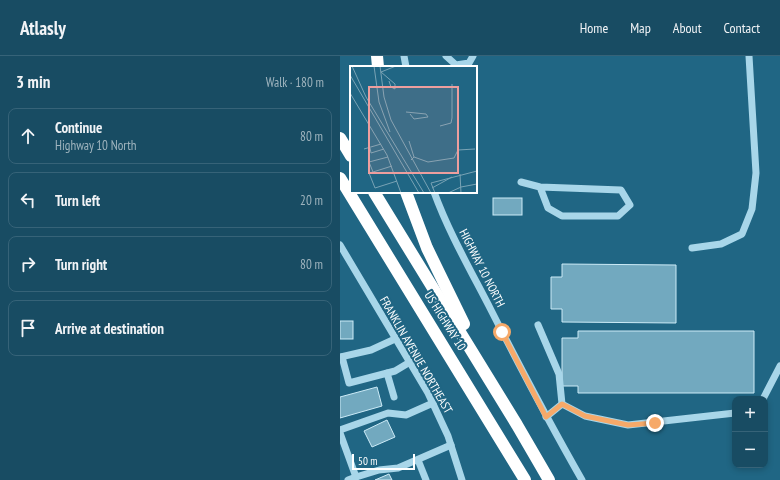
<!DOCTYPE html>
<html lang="en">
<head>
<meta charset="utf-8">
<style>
	:root { --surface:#184c63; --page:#25566c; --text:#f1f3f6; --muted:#9fb4be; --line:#366378 }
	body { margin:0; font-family:"PT Sans Narrow",sans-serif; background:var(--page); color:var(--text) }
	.controls { position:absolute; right:12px; bottom:12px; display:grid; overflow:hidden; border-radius:8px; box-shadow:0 2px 6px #0003 }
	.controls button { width:36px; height:36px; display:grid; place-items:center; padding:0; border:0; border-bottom:1px solid var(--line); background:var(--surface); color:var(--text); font:20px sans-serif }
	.scale { position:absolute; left:12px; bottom:10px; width:63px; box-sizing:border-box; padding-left:4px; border:2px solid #fff; border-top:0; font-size:11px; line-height:14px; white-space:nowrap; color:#fff; -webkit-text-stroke:3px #206684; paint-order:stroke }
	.stop { position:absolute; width:12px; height:12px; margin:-9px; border:3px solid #f6a969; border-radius:50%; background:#fff }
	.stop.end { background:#f6a969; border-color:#fff; box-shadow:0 1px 4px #0008 }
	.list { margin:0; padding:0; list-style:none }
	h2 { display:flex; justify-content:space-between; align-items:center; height:52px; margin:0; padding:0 16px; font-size:17px }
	h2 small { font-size:13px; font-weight:400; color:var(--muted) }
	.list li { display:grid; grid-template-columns:26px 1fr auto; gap:12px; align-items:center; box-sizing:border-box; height:56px; margin:0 8px 8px; padding:0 8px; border:1px solid var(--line); border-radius:8px }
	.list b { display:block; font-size:15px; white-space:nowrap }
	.list p { margin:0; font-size:13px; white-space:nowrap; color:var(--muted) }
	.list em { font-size:13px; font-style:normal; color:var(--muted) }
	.icon { flex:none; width:22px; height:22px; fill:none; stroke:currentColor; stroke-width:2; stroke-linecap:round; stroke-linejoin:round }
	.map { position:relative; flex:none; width:440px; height:424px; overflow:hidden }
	header { display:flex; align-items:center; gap:24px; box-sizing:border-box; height:56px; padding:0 20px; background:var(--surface); border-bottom:1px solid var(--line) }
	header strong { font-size:19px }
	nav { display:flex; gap:22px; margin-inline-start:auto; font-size:14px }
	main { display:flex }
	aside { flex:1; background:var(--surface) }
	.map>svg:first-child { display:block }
	.building { fill:#72a9bf; stroke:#ccebf7 }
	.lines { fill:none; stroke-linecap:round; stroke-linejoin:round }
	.minor { stroke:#a8d6e9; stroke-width:7 }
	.highway { stroke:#fff; stroke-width:12 }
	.route { stroke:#f6a969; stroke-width:5 }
	.labels { text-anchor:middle; stroke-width:4; stroke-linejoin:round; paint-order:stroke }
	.street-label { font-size:12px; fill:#fff; stroke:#206684 }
	.inset-road { fill:none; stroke:#79a3b5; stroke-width:1 }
	.view { fill:#ed9e9e; fill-opacity:0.15; stroke:#ed9e9e; stroke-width:2 }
	.inset-edge { fill:none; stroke:#fff; stroke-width:2 }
</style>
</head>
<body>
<header>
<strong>Atlasly</strong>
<nav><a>Home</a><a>Map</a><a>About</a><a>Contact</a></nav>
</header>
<main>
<aside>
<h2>3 min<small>Walk · 180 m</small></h2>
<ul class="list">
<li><svg class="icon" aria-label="ahead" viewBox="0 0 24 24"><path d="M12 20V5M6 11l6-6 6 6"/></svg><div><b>Continue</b><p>Highway 10 North</p></div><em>80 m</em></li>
<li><svg class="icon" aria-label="left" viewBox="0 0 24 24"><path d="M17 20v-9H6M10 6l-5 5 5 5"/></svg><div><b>Turn left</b></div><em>20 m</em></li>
<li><svg class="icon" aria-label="right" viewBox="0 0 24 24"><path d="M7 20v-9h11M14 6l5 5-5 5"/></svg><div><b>Turn right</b></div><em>80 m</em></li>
<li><svg class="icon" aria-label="arrive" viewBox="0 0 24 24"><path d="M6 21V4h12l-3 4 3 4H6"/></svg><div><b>Arrive at destination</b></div></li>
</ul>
</aside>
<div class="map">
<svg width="440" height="424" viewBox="0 0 440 424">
	<rect width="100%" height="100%" fill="#206684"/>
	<!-- building -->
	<g class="building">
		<rect x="153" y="142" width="29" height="17"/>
		<polygon points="222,208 336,209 336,267 222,266 222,253 211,253 211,221 222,221"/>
		<rect x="0" y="265" width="13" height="18"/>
		<polygon points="238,275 414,275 414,337 238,337 238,330 222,330 222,282 238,282"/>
		<polygon points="37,331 42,350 0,362 0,341"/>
		<polygon points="47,364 55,381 32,391 24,375"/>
		<polygon points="49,418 52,424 35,424"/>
	</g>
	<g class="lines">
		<!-- minor -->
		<g class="minor">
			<polyline points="64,0 66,11"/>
			<polyline points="106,0 116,9 129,7 133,0"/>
			<polyline points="181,126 200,131 281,134 290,149 278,160 222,160 208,152 200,131"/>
			<path d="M 94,136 C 109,177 131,215 151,254 C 180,311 210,368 242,424"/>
			<polyline points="0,189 88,337 108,380 122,424"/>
			<polyline points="352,192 381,188 402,178 412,153 416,117 409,0"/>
			<polyline points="198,269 219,318 222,348"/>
			<polyline points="0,301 31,294 55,283"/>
			<polyline points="2,301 9,327 55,315 70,306"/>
			<polyline points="47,317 54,341"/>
			<polyline points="423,343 440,310"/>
			<polyline points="206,361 222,348 245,360 288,369 395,357"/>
			<polyline points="0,374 48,357 66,359 93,347"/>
			<polyline points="0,377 16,421 39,414 58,412 111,389"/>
			<polyline points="78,404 86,424"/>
			<polyline points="8,424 16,421"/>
		</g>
		<!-- highway -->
		<g class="highway">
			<polyline points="37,0 38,11"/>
			<polyline points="0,82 11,100"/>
			<polyline points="0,122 185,424"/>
			<polyline points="34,136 177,369 209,424"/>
			<polyline points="66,136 87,192 124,268"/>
		</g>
	</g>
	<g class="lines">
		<!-- route -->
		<polyline class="route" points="162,276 206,361 222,348 245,360 288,369 315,367"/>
	</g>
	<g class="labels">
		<!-- street labels -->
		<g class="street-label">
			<text transform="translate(142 212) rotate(63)" y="4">HIGHWAY 10 NORTH</text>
			<text transform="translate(105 265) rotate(58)" y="4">US HIGHWAY 10</text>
			<text transform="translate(76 299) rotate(60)" y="4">FRANKLIN AVENUE NORTHEAST</text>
		</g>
	</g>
	<!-- overview -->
	<g transform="translate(10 10)">
		<rect width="127" height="127" fill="#206684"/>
		<path class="inset-road" d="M 2,0 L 16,31 L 74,127M 24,0 L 29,36 L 40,66M 30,0 L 34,31 L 41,54 L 81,127M 31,6 L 45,18 L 45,23 L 41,21 L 39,15M 31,6 L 46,0M 0,9 L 69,127M 0,27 L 37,89 L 51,127M 56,46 L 76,48 L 78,51 L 64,53 L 60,48M 90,60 L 101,57 L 102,52 L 102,18M 59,75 L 64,91M 20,82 L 21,87 L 34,83M 14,83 L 31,78M 38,91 L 19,96 L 23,106 L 42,100M 61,94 L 64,91 L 78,96 L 104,92 L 108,84 L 125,83M 23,106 L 19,107 L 25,122 L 47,115M 110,108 L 111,127M 82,122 L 102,111M 85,127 L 81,117 L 127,105M 98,127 L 111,121 L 127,118"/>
		<path class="view" d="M 19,21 L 108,21 L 108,107 L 19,107 Z"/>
		<rect width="127" height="127" class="inset-edge"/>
	</g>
</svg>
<div class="controls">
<button>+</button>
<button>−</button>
</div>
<div class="scale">50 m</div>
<div class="stop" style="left:162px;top:276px"></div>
<div class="stop end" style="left:315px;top:367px"></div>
</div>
</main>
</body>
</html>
